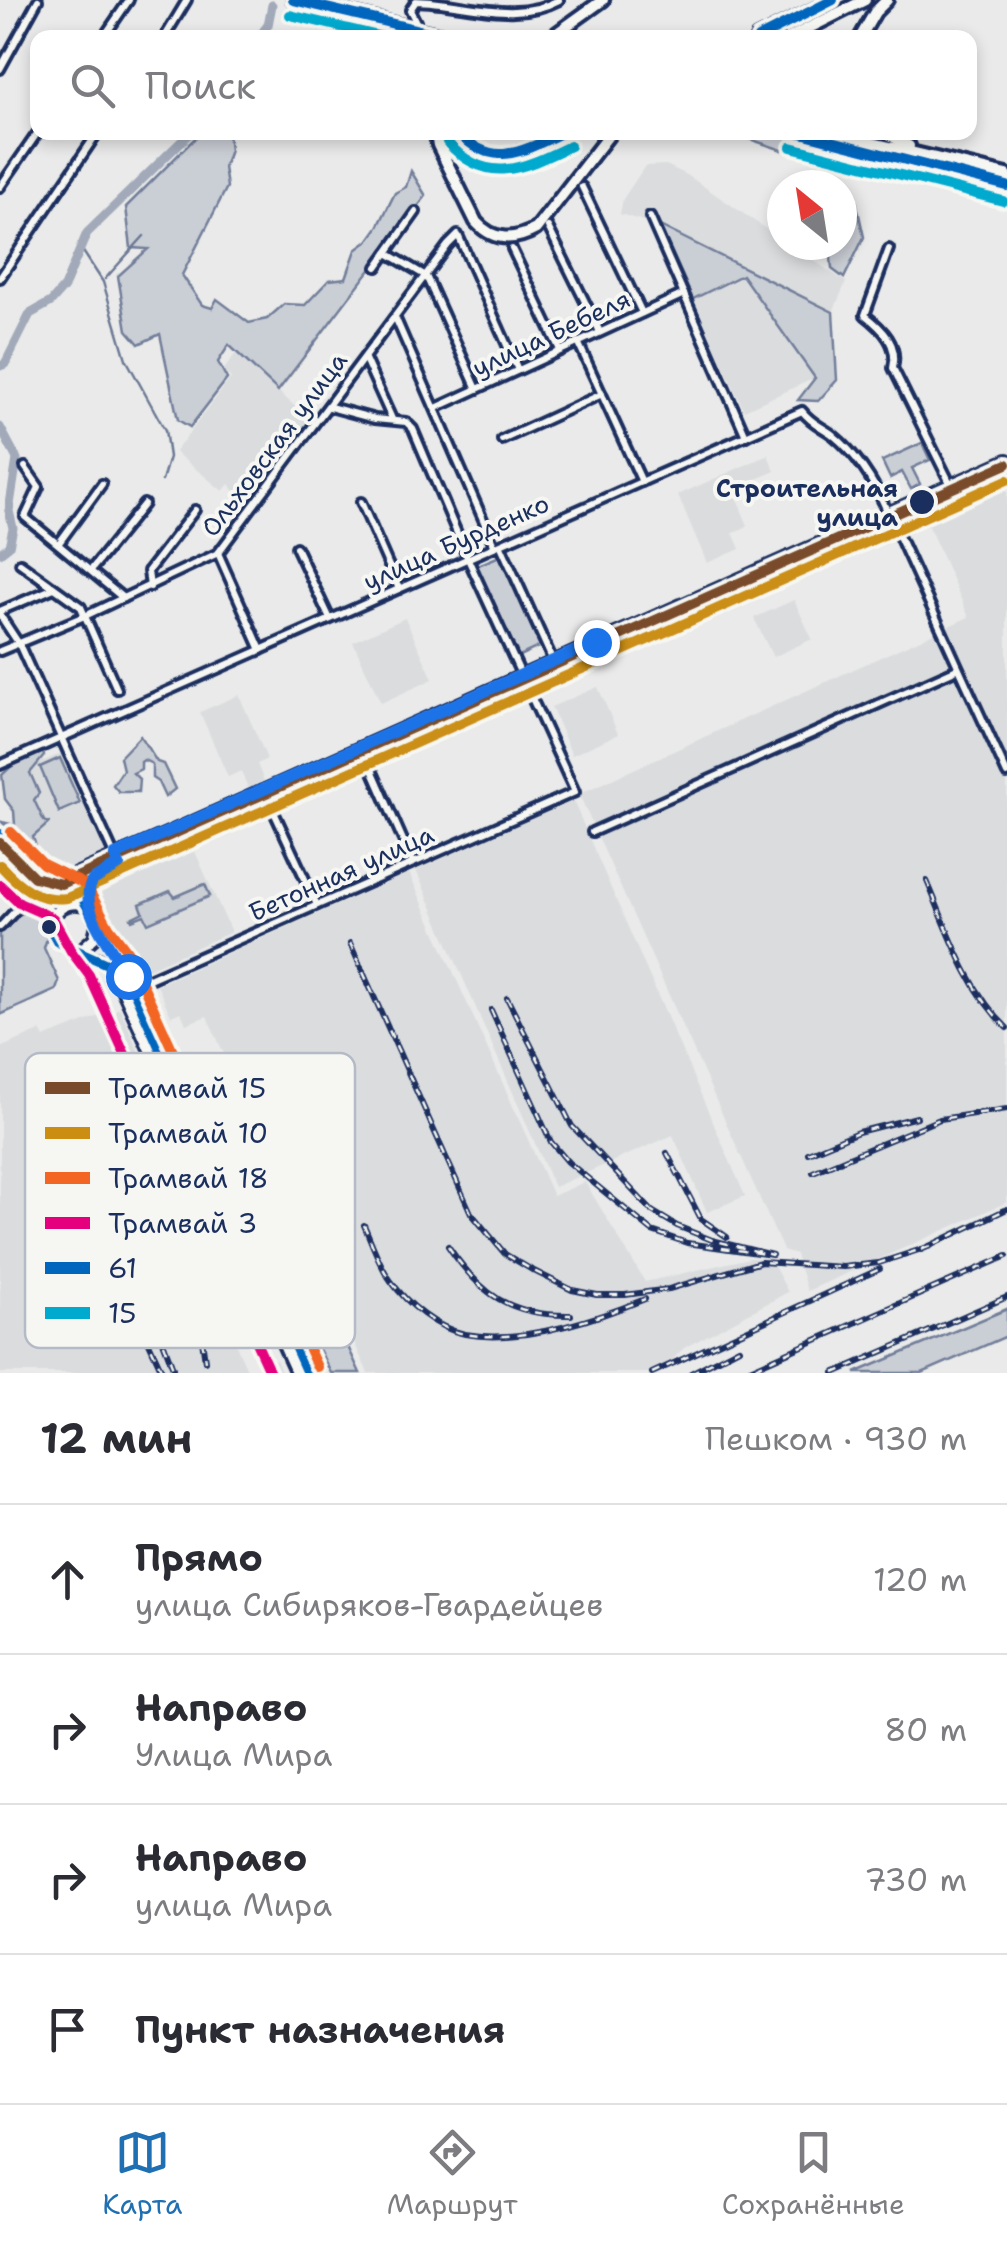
<!DOCTYPE html>
<html lang="ru">
<head>
<meta charset="utf-8">
<style>
	:root { --surface:#fff; --page:#f7f7f7; --text:#2b2b33; --muted:#7c7c81; --line:#e1e1e2; --accent:#1f6fb2 }
	body { margin:0; font-family:"Shantell Sans",sans-serif; background:var(--page); color:var(--text) }
	.compass { position:absolute; left:767px; top:170px; width:90px; height:90px; border-radius:50%; background:var(--surface); box-shadow:0 5px 15px #0003; rotate:330deg }
	.stop { position:absolute; width:30px; height:30px; margin:-22px; border:8px solid #1a73e8; border-radius:50%; background:#fff }
	.stop.end { background:#1a73e8; border-color:#fff; box-shadow:0 2px 10px #0008 }
	.list { margin:0; padding:0; list-style:none }
	h2 { display:flex; justify-content:space-between; align-items:center; height:130px; margin:0; padding:0 40px; font-size:42px }
	h2 small { font-size:32px; font-weight:400; color:var(--muted) }
	.list li { display:grid; grid-template-columns:65px 1fr auto; gap:30px; align-items:center; box-sizing:border-box; height:150px; padding:0 40px; border-top:2px solid var(--line) }
	.list b { display:block; font-size:38px; white-space:nowrap }
	.list p { margin:0; font-size:32px; white-space:nowrap; color:var(--muted) }
	.list em { font-size:32px; font-style:normal; color:var(--muted) }
	.icon { flex:none; width:55px; height:55px; fill:none; stroke:currentColor; stroke-width:2; stroke-linecap:round; stroke-linejoin:round }
	.map { position:relative; flex:none; width:1007px; height:1373px; overflow:hidden }
	.search { position:absolute; background:var(--surface); box-shadow:0 5px 15px #0003; left:30px; right:30px; top:30px; height:110px; display:flex; align-items:center; gap:25px; box-sizing:border-box; padding:0 35px; border-radius:20px; color:var(--muted); font-size:38px }
	.sheet { height:730px; background:var(--surface) }
	nav { display:flex; justify-content:space-around; align-items:center; box-sizing:border-box; height:140px; border-top:2px solid var(--line); background:var(--surface); font-size:28px; color:var(--muted) }
	nav a { display:grid; justify-items:center; gap:5px }
	nav .on { color:var(--accent) }
	.map>svg:first-child { display:block }
	.built { fill:#dadcde }
	.green { fill:#caced5; stroke:#727e9a; stroke-width:2.5 }
	.lines { fill:none; stroke-linecap:round; stroke-linejoin:round }
	.stream { stroke:#6c7995; stroke-width:2.5 }
	.river { stroke:#a2aaba; stroke-width:9 }
	.street-casing { stroke:#1b2f5e; stroke-width:14 }
	.secondary-casing { stroke:#1b2f5e; stroke-width:16 }
	.primary-casing { stroke:#1b2f5e; stroke-width:18 }
	.street { stroke:#f6f6f2; stroke-width:6 }
	.secondary { stroke:#f6f6f2; stroke-width:9 }
	.primary { stroke:#f6f6f2; stroke-width:10 }
	.tram { stroke:#1b2f5e; stroke-width:2.5 }
	.rail-casing { stroke:#1b2f5e; stroke-width:6 }
	.rail { stroke:#f6f6f2; stroke-width:2.5; stroke-dasharray:8; stroke-linecap:butt }
	.bus-1-casing { stroke:#f6f6f2; stroke-width:18 }
	.bus-2-casing { stroke:#f6f6f2; stroke-width:18 }
	.bus-1 { stroke:#0065bd; stroke-width:10 }
	.bus-2 { stroke:#00a9ce; stroke-width:10 }
	.tram-1-casing { stroke:#f6f6f2; stroke-width:18 }
	.tram-2-casing { stroke:#f6f6f2; stroke-width:18 }
	.tram-3-casing { stroke:#f6f6f2; stroke-width:18 }
	.tram-4-casing { stroke:#f6f6f2; stroke-width:18 }
	.tram-1 { stroke:#7a4b2a; stroke-width:10 }
	.tram-2 { stroke:#cb8e13; stroke-width:10 }
	.tram-3 { stroke:#f26522; stroke-width:10 }
	.tram-4 { stroke:#e5007d; stroke-width:10 }
	.route { stroke:#1a73e8; stroke-width:12 }
	.stop-dot { fill:#1b2f5e; stroke:#f6f6f2; stroke-width:4 }
	.labels { text-anchor:middle; stroke-width:8; stroke-linejoin:round; paint-order:stroke }
	.street-label { font-size:25px; fill:#1b2f5e; stroke:#f6f6f2 }
	.stop-label { font-size:25px; font-weight:bold; fill:#1b2f5e; stroke:#f6f6f2; text-anchor:end }
	.key { fill:#f6f6f2; stroke:#b4bac6; stroke-width:2.5 }
	.key-label { font-size:28px; fill:#1b2f5e }
</style>
</head>
<body>
<div class="map">
<svg width="1007" height="1373" viewBox="0 0 1007 1373">
	<rect width="100%" height="100%" fill="#e9eae9"/>
	<filter id="ink" filterUnits="userSpaceOnUse"><feTurbulence type="fractalNoise" baseFrequency=".01" numOctaves="2"/><feDisplacementMap in="SourceGraphic" scale="20" xChannelSelector="R" yChannelSelector="G"/><feConvolveMatrix kernelMatrix="1 2 1 2 8 2 1 2 1" color-interpolation-filters="sRGB"/></filter>
	<g filter="url(#ink)">
		<!-- built -->
		<g class="built">
			<polygon points="666,165 687,175 782,240 782,245 790,245 846,282 833,312 660,226 620,214 623,199 645,166"/>
			<polygon points="742,275 815,378 744,410 693,299"/>
			<polygon points="236,353 314,424 251,510 229,484 223,491 175,452 231,378 223,371"/>
			<polygon points="768,455 775,471 733,489 748,526 733,533 740,549 707,563 678,495"/>
			<polygon points="1007,481 1007,1202 807,1291 796,1254 783,1250 579,794 969,617 925,518"/>
			<polygon points="794,600 812,639 773,657 754,618"/>
			<polygon points="405,618 433,679 381,703 353,642"/>
			<polygon points="598,687 618,734 572,755 551,707"/>
			<polygon points="239,695 267,759 257,764 264,781 248,788 241,771 228,777 200,712"/>
			<polygon points="62,753 106,853 67,870 53,869 8,830 18,818 25,769"/>
			<polygon points="573,801 745,1196 707,1212 673,1135 554,1187 416,870"/>
			<polygon points="192,845 231,932 137,974 98,886"/>
			<polygon points="409,873 553,1196 585,1182 645,1282 750,1258 770,1259 788,1292 684,1348 659,1373 368,1373 207,1016 186,1024 181,1012 171,1016 157,985"/>
			<polygon points="120,1008 185,1160 180,1163 201,1209 208,1206 256,1313 228,1327 248,1372 276,1360 282,1373 0,1373 0,1048 40,1031 44,1038"/>
		</g>
		<!-- green -->
		<g class="green">
			<polygon points="200,133 228,133 230,150 224,167 227,187 182,275 202,305 212,308 217,299 249,323 267,319 284,304 305,305 329,280 346,278 356,250 368,241 378,227 395,193 406,187 411,171 426,196 278,391 229,345 218,362 227,379 190,427 178,420 160,334 139,344 127,330 118,276 148,249 131,248 126,207"/>
			<polygon points="732,133 781,133 834,146 832,158 782,150"/>
			<polygon points="854,192 864,237 844,278 832,269 830,245 842,245 842,205"/>
			<polygon points="660,226 833,312 837,380 818,401 798,400 815,378 742,275 693,299"/>
			<polygon points="922,443 930,460 912,468 920,484 911,489 902,472 890,478 882,461"/>
			<polygon points="502,555 543,645 517,657 476,566"/>
			<polygon points="140,736 157,762 163,764 175,789 165,797 158,782 152,778 152,764 144,760 141,762 141,769 133,773 139,779 138,792 119,792 113,785 123,770 120,757"/>
			<polygon points="43,752 44,756 30,773 39,793 34,800 44,821 49,823 33,837 38,853 36,855 2,822 15,825 14,811 5,799 2,775 18,760"/>
			<polygon points="60,758 80,803 59,812 40,767"/>
			<polygon points="205,884 210,896 148,923 144,915 132,920 131,918 143,912 140,904 170,891 175,897"/>
			<polygon points="20,909 33,910 47,938 44,948 59,981 56,990 0,1015 0,931"/>
			<polygon points="181,1060 196,1089 223,1093 235,1117 244,1116 258,1149 252,1158 254,1168 259,1170 265,1164 360,1373 331,1373 312,1335 293,1322 175,1063"/>
			<polygon points="1007,1309 1007,1336 922,1373 855,1373"/>
		</g>
		<g class="lines">
			<!-- stream -->
			<g class="stream">
				<polyline points="87,233 82,250 103,282 126,359 165,430 169,457 162,481"/>
				<polyline points="105,279 144,236"/>
			</g>
			<!-- river -->
			<g class="river">
				<polyline points="258,38 268,25 272,5"/>
				<polyline points="0,366 5,364 30,314 51,302 64,287 87,233 191,132"/>
				<polyline points="0,427 17,459 9,511 13,528 9,546 0,553"/>
			</g>
			<!-- street casing -->
			<g class="street-casing">
				<g id="street">
					<path d="M 419,28 L 410,10 L 416,1 C 464,2 514,24 559,0"/>
					<polyline points="103,38 129,0"/>
					<polyline points="164,38 187,0"/>
					<polyline points="0,69 38,0"/>
					<polyline points="0,187 38,132"/>
					<polyline points="582,187 642,313"/>
					<polyline points="650,217 746,436"/>
					<polyline points="548,227 600,332"/>
					<polyline points="512,249 560,350"/>
					<path d="M 889,249 L 865,315 C 883,329 899,345 893,368 L 951,485"/>
					<polyline points="387,253 426,276 477,389"/>
					<polyline points="377,267 416,212"/>
					<polyline points="0,278 98,132"/>
					<polyline points="395,317 495,547"/>
					<polyline points="578,342 642,482"/>
					<polyline points="365,359 392,419"/>
					<polyline points="436,408 684,294"/>
					<polyline points="502,440 602,394"/>
					<polyline points="25,467 39,487 25,517 123,598"/>
					<polyline points="361,502 399,589"/>
					<polyline points="893,523 1007,774"/>
					<polyline points="59,543 102,484"/>
					<polyline points="501,546 553,661"/>
					<polyline points="296,547 330,619"/>
					<polyline points="218,553 261,650"/>
					<polyline points="20,563 81,607 117,689"/>
					<polyline points="91,570 144,504"/>
					<polyline points="150,587 148,571 195,510"/>
					<polyline points="0,611 54,588"/>
					<polyline points="0,615 19,644 116,859"/>
					<polyline points="0,651 87,615 218,553 448,245 458,235 518,370"/>
					<polyline points="366,756 413,863"/>
					<path d="M 0,765 L 802,411 C 812,424 821,426 833,435 C 859,456 875,483 888,513"/>
					<polyline points="268,799 317,905"/>
					<polyline points="592,832 957,669"/>
					<polyline points="0,927 31,894"/>
					<polyline points="124,990 575,792 468,559 413,429 406,422 375,419 330,407"/>
				</g>
			</g>
			<!-- secondary casing -->
			<g class="secondary-casing">
				<g id="secondary">
					<polyline points="0,834 39,871 81,896 119,958 307,1373"/>
					<polyline points="0,856 27,886 58,942 72,951 99,959 113,969 296,1373"/>
					<polyline points="31,894 1007,460"/>
					<polyline points="19,907 27,905 38,912"/>
					<polyline points="91,910 88,887 99,874 1007,473"/>
					<path d="M 52,931 C 50,910 68,899 87,906"/>
					<polyline points="78,952 94,938 97,924"/>
				</g>
			</g>
			<!-- primary casing -->
			<g class="primary-casing">
				<g id="primary">
					<polyline points="293,0 455,38"/>
					<polyline points="377,25 419,38"/>
					<polyline points="550,38 603,0"/>
					<polyline points="757,38 833,0"/>
					<polyline points="789,38 865,0"/>
					<polyline points="860,38 875,12 887,0"/>
					<path d="M 435,132 L 438,145 L 476,222 C 494,242 514,241 536,229 L 611,132"/>
					<path d="M 458,132 C 487,174 527,149 564,132"/>
					<polyline points="795,132 1007,186"/>
					<polyline points="827,132 1007,175"/>
					<polyline points="885,132 909,146"/>
				</g>
			</g>
			<!-- street -->
			<use href="#street" class="street"/>
			<!-- secondary -->
			<use href="#secondary" class="secondary"/>
			<!-- primary -->
			<use href="#primary" class="primary"/>
			<!-- tram -->
			<polyline class="tram" points="79,904 83,880 97,867"/>
			<!-- rail casing -->
			<g class="rail-casing">
				<g id="rail">
					<path d="M 927,881 C 949,932 967,989 1007,1028"/>
					<polyline points="350,943 471,1213 505,1254 532,1270 572,1290 597,1295 625,1295 669,1289 761,1262 843,1267 879,1263 931,1246"/>
					<polyline points="491,1010 551,1142 568,1162 652,1231 687,1243 772,1255 712,1240 677,1226 652,1211 572,1126 507,998"/>
					<polyline points="139,1144 191,1262 205,1361"/>
					<polyline points="667,1153 701,1219 727,1237"/>
					<polyline points="808,1153 858,1132 917,1117"/>
					<polyline points="813,1172 940,1119 1007,1109"/>
					<polyline points="71,1174 163,1373"/>
					<path d="M 364,1225 C 372,1243 379,1265 391,1281 C 407,1304 437,1329 465,1334 C 520,1344 594,1320 645,1299"/>
					<path d="M 448,1246 C 481,1295 510,1316 571,1315"/>
					<polyline points="921,1250 1007,1209"/>
					<polyline points="172,1269 189,1316"/>
					<polyline points="147,1299 173,1368"/>
					<polyline points="652,1373 880,1269"/>
					<polyline points="691,1373 739,1348"/>
					<polyline points="741,1373 1007,1256"/>
					<polyline points="834,1373 1007,1297"/>
				</g>
			</g>
			<!-- rail -->
			<use href="#rail" class="rail"/>
			<!-- bus-1 casing -->
			<g class="bus-1-casing">
				<g id="bus-1">
					<polyline points="293,0 453,38"/>
					<polyline points="758,38 833,0"/>
					<path d="M 458,132 C 492,170 524,151 563,132"/>
					<polyline points="797,132 1007,186"/>
					<polyline points="0,834 39,871 81,896 119,958 307,1373"/>
					<polyline points="3,860 27,886 58,942 109,965 121,985"/>
				</g>
			</g>
			<!-- bus-2 casing -->
			<g class="bus-2-casing">
				<g id="bus-2">
					<polyline points="290,15 387,38"/>
					<path d="M 447,142 C 487,187 524,168 570,146"/>
					<polyline points="791,147 1003,201"/>
				</g>
			</g>
			<!-- bus-1 -->
			<use href="#bus-1" class="bus-1"/>
			<!-- bus-2 -->
			<use href="#bus-2" class="bus-2"/>
			<!-- tram-1 casing -->
			<g class="tram-1-casing">
				<polyline id="tram-1" points="0,843 34,877 61,884 1007,464"/>
			</g>
			<!-- tram-2 casing -->
			<g class="tram-2-casing">
				<path id="tram-2" d="M 0,865 C 19,886 38,902 67,898 L 1007,480"/>
			</g>
			<!-- tram-3 casing -->
			<g class="tram-3-casing">
				<polyline id="tram-3" points="11,832 43,864 86,885 109,927 128,952 317,1367"/>
			</g>
			<!-- tram-4 casing -->
			<g class="tram-4-casing">
				<polyline id="tram-4" points="0,885 19,903 53,918 71,951 89,975 270,1373"/>
			</g>
			<!-- tram-1 -->
			<use href="#tram-1" class="tram-1"/>
			<!-- tram-2 -->
			<use href="#tram-2" class="tram-2"/>
			<!-- tram-3 -->
			<use href="#tram-3" class="tram-3"/>
			<!-- tram-4 -->
			<use href="#tram-4" class="tram-4"/>
		</g>
	</g>
	<g class="lines" filter="url(#ink)">
		<!-- route -->
		<path class="route" d="M 128,976 C 115,951 75,908 93,880 L 119,865 L 115,855 L 596,642"/>
	</g>
	<!-- markers -->
	<g class="stop-dot">
		<circle cx="922" cy="502" r="14"/>
		<circle cx="49" cy="927" r="9"/>
	</g>
	<g class="labels">
		<!-- street labels -->
		<g class="street-label">
			<text transform="translate(551 333) rotate(-25)" y="9">улица Бебеля</text>
			<text transform="translate(274 444) rotate(-53)" y="9">Ольховская улица</text>
			<text transform="translate(456 542) rotate(-24)" y="9">улица Бурденко</text>
			<text transform="translate(341 873) rotate(-24)" y="9">Бетонная улица</text>
		</g>
		<!-- stop labels -->
		<g class="stop-label">
			<text x="898" y="497">Строительная<tspan x="898" dy="29">улица</tspan></text>
		</g>
	</g>
	<!-- legend -->
	<rect x="25" y="1053" width="330" height="295" rx="15" class="key"/>
	<rect x="45" y="1082" width="45" height="12" fill="#7a4b2a"/>
	<rect x="45" y="1127" width="45" height="12" fill="#cb8e13"/>
	<rect x="45" y="1172" width="45" height="12" fill="#f26522"/>
	<rect x="45" y="1217" width="45" height="12" fill="#e5007d"/>
	<rect x="45" y="1262" width="45" height="12" fill="#0065bd"/>
	<rect x="45" y="1307" width="45" height="12" fill="#00a9ce"/>
	<g class="key-label">
		<text x="108" y="1098">Трамвай 15</text>
		<text x="108" y="1143">Трамвай 10</text>
		<text x="108" y="1188">Трамвай 18</text>
		<text x="108" y="1233">Трамвай 3</text>
		<text x="108" y="1278">61</text>
		<text x="108" y="1323">15</text>
	</g>
</svg>
<svg class="compass" viewBox="-18 -18 36 36"><path d="M0-13l5 13h-10z" fill="#e53935"/><path d="M0 13l5-13h-10z" fill="#7c7c81"/></svg>
<div class="stop" style="left:128px;top:976px"></div>
<div class="stop end" style="left:596px;top:642px"></div>
<div class="search"><svg class="icon" aria-label="search" viewBox="0 0 24 24"><circle cx="10" cy="10" r="6"/><path d="M15 15l6 6"/></svg>Поиск</div>
</div>
<section class="sheet">
<h2>12 мин<small>Пешком · 930 m</small></h2>
<ul class="list">
<li><svg class="icon" aria-label="ahead" viewBox="0 0 24 24"><path d="M12 20V5M6 11l6-6 6 6"/></svg><div><b>Прямо</b><p>улица Сибиряков-Гвардейцев</p></div><em>120 m</em></li>
<li><svg class="icon" aria-label="right" viewBox="0 0 24 24"><path d="M7 20v-9h11M14 6l5 5-5 5"/></svg><div><b>Направо</b><p>Улица Мира</p></div><em>80 m</em></li>
<li><svg class="icon" aria-label="right" viewBox="0 0 24 24"><path d="M7 20v-9h11M14 6l5 5-5 5"/></svg><div><b>Направо</b><p>улица Мира</p></div><em>730 m</em></li>
<li><svg class="icon" aria-label="arrive" viewBox="0 0 24 24"><path d="M6 21V4h12l-3 4 3 4H6"/></svg><div><b>Пункт назначения</b></div></li>
</ul>
</section>
<nav>
<a class="on"><svg class="icon" aria-label="map" viewBox="0 0 24 24"><path d="M3 6l6-2 6 2 6-2v14l-6 2-6-2-6 2zM9 4v14M15 6v14"/></svg>Карта</a>
<a><svg class="icon" aria-label="directions" viewBox="0 0 24 24"><path d="M12 3l9 9-9 9-9-9zM9 14v-3h6M13 9l2 2-2 2"/></svg>Маршрут</a>
<a><svg class="icon" aria-label="saved" viewBox="0 0 24 24"><path d="M7 4h10v16l-5-4-5 4z"/></svg>Сохранённые</a>
</nav>
</body>
</html>
